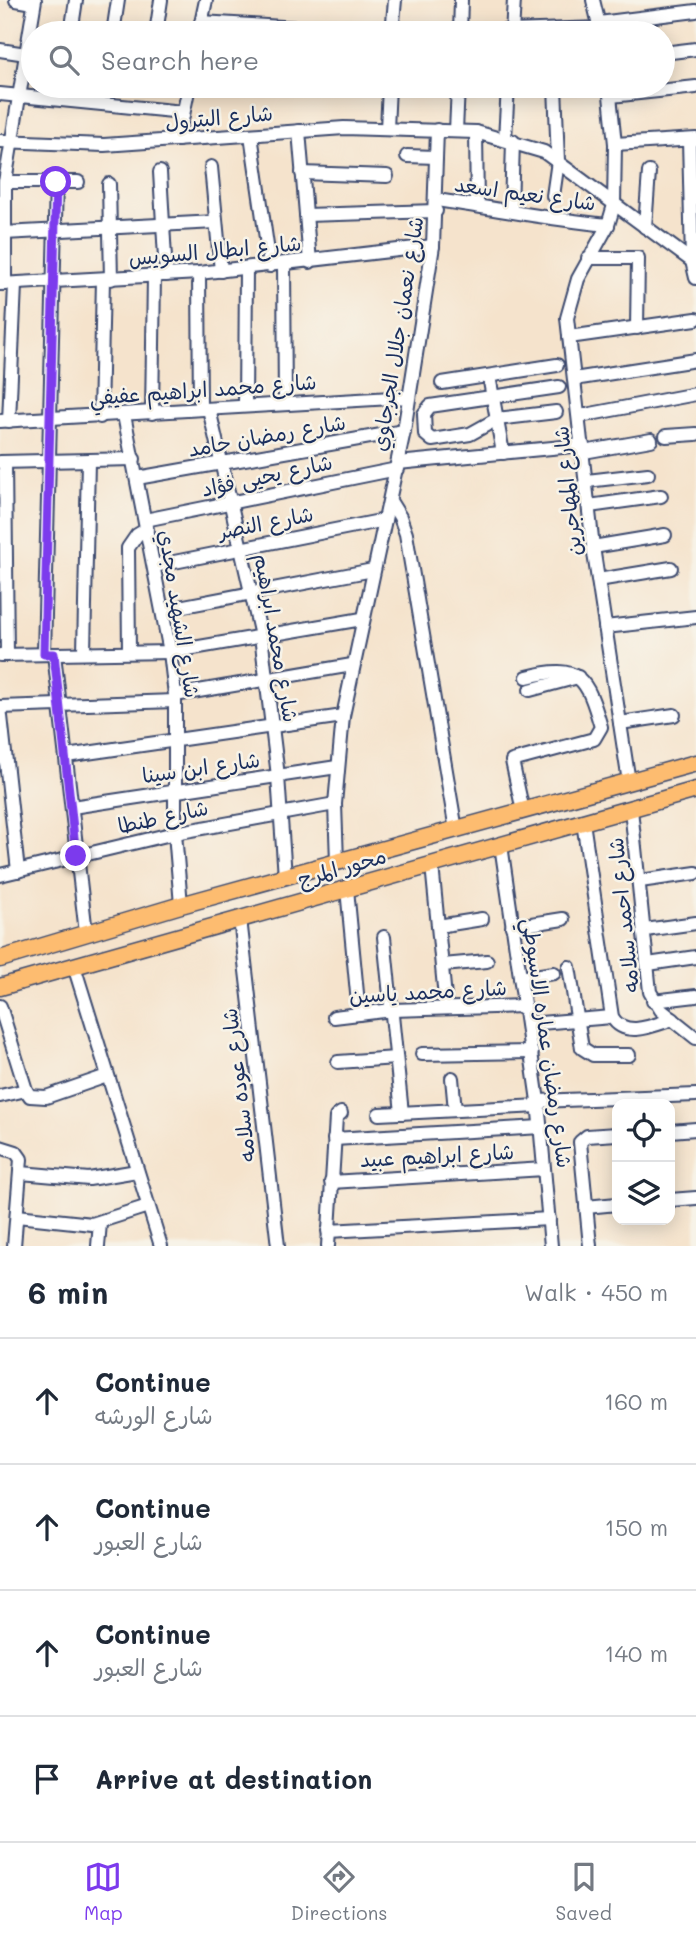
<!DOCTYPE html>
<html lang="en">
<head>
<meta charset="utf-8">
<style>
	:root { --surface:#fff; --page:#f2f2f3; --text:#1f2937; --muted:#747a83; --line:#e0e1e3; --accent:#7c3aed }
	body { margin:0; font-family:Mali,"Playpen Sans Arabic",sans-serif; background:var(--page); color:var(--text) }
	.controls { position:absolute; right:21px; bottom:21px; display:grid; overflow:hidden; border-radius:14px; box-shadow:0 4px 18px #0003 }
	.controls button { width:63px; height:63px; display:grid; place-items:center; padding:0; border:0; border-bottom:2px solid var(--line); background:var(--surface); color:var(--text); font:35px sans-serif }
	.stop { position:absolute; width:21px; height:21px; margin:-16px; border:5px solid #7c3aed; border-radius:50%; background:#fff }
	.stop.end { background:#7c3aed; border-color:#fff; box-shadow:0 2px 7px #0008 }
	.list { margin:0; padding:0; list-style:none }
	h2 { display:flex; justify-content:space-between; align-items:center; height:91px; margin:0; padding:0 28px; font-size:30px }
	h2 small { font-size:23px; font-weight:400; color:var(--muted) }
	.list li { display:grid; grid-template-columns:46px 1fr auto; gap:21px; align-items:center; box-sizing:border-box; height:126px; padding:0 28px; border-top:2px solid var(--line) }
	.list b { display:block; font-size:26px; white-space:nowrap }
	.list p { margin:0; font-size:23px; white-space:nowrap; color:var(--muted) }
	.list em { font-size:23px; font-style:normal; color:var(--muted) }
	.icon { flex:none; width:38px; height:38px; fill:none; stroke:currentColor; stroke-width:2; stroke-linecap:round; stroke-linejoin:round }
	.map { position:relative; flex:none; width:696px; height:1246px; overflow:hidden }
	.search { position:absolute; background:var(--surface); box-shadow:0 4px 18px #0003; left:21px; right:21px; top:21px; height:77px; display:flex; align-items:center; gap:18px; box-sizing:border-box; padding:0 24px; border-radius:38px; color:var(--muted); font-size:26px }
	.sheet { height:595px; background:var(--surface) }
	nav { display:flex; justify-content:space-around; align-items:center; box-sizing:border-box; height:98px; border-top:2px solid var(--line); background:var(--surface); font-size:19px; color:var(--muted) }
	nav a { display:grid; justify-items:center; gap:4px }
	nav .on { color:var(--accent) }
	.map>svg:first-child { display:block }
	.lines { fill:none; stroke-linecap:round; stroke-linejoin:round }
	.minor-casing { stroke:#3c4a6e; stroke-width:16 }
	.major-casing { stroke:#3c4a6e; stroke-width:19 }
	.minor { stroke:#fff; stroke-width:12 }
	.major { stroke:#fdbc70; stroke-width:16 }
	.route { stroke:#7c3aed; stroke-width:9 }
	.labels { text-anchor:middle; stroke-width:5; stroke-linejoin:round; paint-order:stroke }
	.street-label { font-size:21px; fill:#1b2f5e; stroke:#f7f3e8 }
</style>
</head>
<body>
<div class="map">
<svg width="696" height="1246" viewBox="0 0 696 1246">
	<rect width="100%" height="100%" fill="#f7f3e8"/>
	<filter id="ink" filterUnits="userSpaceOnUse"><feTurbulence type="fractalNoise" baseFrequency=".0143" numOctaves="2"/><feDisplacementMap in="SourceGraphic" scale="14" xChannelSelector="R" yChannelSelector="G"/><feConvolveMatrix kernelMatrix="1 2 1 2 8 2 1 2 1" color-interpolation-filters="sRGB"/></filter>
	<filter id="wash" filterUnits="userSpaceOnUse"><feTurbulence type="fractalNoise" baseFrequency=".00686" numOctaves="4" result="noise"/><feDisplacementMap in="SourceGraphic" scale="28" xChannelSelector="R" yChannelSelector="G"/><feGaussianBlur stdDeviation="1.57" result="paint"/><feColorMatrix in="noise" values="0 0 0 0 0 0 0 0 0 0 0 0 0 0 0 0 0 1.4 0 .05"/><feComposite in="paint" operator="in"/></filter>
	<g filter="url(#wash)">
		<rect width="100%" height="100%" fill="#f5e3cc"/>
	</g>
	<g filter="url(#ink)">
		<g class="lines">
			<!-- minor casing -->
			<g class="minor-casing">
				<g id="minor">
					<polyline points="16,0 34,3"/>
					<polyline points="593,0 600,29"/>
					<polyline points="201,22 382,33"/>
					<polyline points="599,23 696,11"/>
					<polyline points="71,33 76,0"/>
					<polyline points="113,33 118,0"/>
					<polyline points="156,33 161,0"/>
					<polyline points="199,33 206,0"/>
					<polyline points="392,33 395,0"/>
					<polyline points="446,33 600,28"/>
					<polyline points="460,33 461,0"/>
					<polyline points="512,33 514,0"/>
					<polyline points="0,50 26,54"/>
					<polyline points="663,53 696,49"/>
					<polyline points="609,86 615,144 614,205 608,225 578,279 567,318 593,547 629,782"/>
					<polyline points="0,94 183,112"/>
					<polyline points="611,96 696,87"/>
					<polyline points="387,129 389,86"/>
					<polyline points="299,131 310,262"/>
					<polyline points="456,131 458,86"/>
					<polyline points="476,132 477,206"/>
					<polyline points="251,135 270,266"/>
					<polyline points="505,139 508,86"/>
					<polyline points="178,140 189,86"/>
					<polyline points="689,140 692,261 696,278"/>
					<polyline points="0,141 104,145 344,128 476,132 544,152 696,264"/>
					<polyline points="615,144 696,139"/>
					<polyline points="407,156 436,157"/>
					<polyline points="211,167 221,271"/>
					<polyline points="160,172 166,275"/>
					<polyline points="302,173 387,176"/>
					<polyline points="5,182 78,182"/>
					<polyline points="109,184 111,279"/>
					<polyline points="553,196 558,161 555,86"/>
					<path d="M 436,200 C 494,208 550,220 608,225"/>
					<polyline points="511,210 513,141"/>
					<polyline points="306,215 436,211"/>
					<polyline points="645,227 649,172"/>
					<polyline points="4,233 216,222"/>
					<polyline points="588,258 638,258 637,328"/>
					<polyline points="284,264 285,404"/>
					<polyline points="199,273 200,409"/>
					<polyline points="0,284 199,273 433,246"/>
					<polyline points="5,284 5,182 35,0"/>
					<polyline points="569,337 696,319"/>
					<polyline points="489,376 503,453"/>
					<polyline points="574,379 696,360"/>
					<polyline points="442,383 557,365"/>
					<polyline points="245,406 246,268"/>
					<polyline points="209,409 261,636 278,776 285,877"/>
					<polyline points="556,412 497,419 470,434 432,440 425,434 424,414 430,406 559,387"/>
					<polyline points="152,413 154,276"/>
					<polyline points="124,415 170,652 175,695 175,833 181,905"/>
					<polyline points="580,416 696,394"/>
					<polyline points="100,417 103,279"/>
					<polyline points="0,421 409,397"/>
					<polyline points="9,421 15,285"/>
					<polyline points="666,436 696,434"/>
					<polyline points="584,452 651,440"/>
					<polyline points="0,462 134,459"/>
					<polyline points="5,462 7,655"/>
					<polyline points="398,463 583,445"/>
					<polyline points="137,478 404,431"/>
					<polyline points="587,481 648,474"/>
					<polyline points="390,501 400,517 406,534 456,830"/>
					<polyline points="589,506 661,496"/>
					<polyline points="145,520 397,469"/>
					<polyline points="593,547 665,535"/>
					<polyline points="154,566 385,520"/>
					<polyline points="598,580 671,568"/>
					<polyline points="163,610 373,570"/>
					<polyline points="605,627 696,617"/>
					<polyline points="84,652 88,461"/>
					<polyline points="129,652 128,548 137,535 147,529"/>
					<polyline points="44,654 56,182"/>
					<polyline points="54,654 86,933"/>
					<polyline points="0,655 170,652 362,619"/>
					<polyline points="530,690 578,677"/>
					<polyline points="175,695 352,665"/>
					<polyline points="0,707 175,701"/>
					<polyline points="0,707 18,871"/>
					<polyline points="620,723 674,715"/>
					<polyline points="66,756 343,716"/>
					<polyline points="72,807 337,767"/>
					<polyline points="631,809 650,992 661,1010 696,1038"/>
					<path d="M 523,811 L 512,761 L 594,739 L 601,727 C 587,678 580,663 527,677"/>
					<path d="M 583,822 L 612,1017 C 625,1039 654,1025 673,1019"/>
					<polyline points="501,845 538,1101 551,1246"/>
					<polyline points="337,862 335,804 343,716 404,431 433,246 437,130"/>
					<polyline points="432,865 446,1008"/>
					<polyline points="0,875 175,833 335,804"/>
					<polyline points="640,881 696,873"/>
					<polyline points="347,889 359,1014"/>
					<polyline points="240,919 278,1246"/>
					<polyline points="438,926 482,919"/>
					<polyline points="512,927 563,919"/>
					<polyline points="645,930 696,923"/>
					<polyline points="384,937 402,1113"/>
					<polyline points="648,964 696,957"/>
					<polyline points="443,965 487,961"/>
					<polyline points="74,966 161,1246"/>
					<polyline points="569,967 582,1048 593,1055 629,1055"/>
					<polyline points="520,978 554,973"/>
					<polyline points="653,1001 696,996"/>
					<polyline points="0,1006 26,1090 30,1096 46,1097 107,1076"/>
					<polyline points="334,1017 392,1010 525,1006"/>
					<polyline points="528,1024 612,1017"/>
					<polyline points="422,1054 532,1052"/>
					<polyline points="338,1062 396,1058"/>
					<polyline points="452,1078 455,1110"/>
					<polyline points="0,1096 26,1090"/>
					<polyline points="538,1101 696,1095"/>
					<polyline points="379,1114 539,1106"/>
					<polyline points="670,1131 696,1129"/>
					<polyline points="334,1139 541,1127"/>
					<polyline points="0,1147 16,1152 21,1159 14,1246"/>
					<polyline points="21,1173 89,1179 137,1171"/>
					<polyline points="331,1182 544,1169"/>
					<polyline points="670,1200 696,1198"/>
					<polyline points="586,1207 617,1204"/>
					<polyline points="17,1216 92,1224 148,1206"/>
					<polyline points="328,1231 549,1219"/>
					<polyline points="98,1246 100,1223"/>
					<polyline points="328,1246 336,1117 341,1113"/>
					<polyline points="590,1246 580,1142 587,1136 617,1134"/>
				</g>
			</g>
			<!-- major casing -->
			<g class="major-casing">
				<g id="major">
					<polyline points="0,959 181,905 696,763"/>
					<polyline points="0,987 696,790"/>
				</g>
			</g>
			<!-- minor -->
			<use href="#minor" class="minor"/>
			<!-- major -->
			<use href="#major" class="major"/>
		</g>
	</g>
	<g class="lines" filter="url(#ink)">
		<!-- route -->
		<polyline class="route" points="56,182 44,654 54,654 76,856"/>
	</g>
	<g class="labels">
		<!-- street labels -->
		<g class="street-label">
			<text transform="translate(219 118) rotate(-5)" y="7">شارع البترول</text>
			<text transform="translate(525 194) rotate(8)" y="7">شارع نعيم اسعد</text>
			<text transform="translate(215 251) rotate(-5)" y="7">شارع ابطال السويس</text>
			<text transform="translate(398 334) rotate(-81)" y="7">شارع نعمان جلال الجرجاوي</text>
			<text transform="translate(203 390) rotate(-4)" y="7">شارع محمد ابراهيم عفيفي</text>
			<text transform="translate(267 436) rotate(-10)" y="7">شارع رمضان حامد</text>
			<text transform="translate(267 476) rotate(-12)" y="7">شارع يحيى فؤاد</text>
			<text transform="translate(568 491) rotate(-96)" y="7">شارع المهاجرين</text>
			<text transform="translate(266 523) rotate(-11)" y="7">شارع النصر</text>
			<text transform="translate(179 614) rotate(81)" y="7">شارع الشهيد مجدي</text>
			<text transform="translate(276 638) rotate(80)" y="7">شارع محمد ابراهيم</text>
			<text transform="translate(201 768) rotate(-8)" y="7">شارع ابن سينا</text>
			<text transform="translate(163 817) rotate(-12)" y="7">شارع طنطا</text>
			<text transform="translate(342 868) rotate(-16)" y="7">محور المرج</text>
			<text transform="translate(624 915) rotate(-96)" y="7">شارع احمد سلامه</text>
			<text transform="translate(428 992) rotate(-3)" y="7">شارع محمد ياسين</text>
			<text transform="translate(547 1043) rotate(82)" y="7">شارع رمضان عماره الاسيوطي</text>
			<text transform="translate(239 1085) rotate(-97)" y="7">شارع عوده سلامه</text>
			<text transform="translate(437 1156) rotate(-3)" y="7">شارع ابراهيم عبيد</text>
		</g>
	</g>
</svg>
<div class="controls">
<button><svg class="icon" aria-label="locate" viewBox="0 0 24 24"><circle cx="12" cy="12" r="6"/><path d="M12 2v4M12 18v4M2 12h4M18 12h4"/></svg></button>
<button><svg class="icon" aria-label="layers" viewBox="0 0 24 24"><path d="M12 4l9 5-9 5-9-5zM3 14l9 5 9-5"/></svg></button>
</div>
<div class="stop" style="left:56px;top:182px"></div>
<div class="stop end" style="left:76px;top:856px"></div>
<div class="search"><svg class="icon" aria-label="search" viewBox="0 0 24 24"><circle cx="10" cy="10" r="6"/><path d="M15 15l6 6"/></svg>Search here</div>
</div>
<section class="sheet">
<h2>6 min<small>Walk · 450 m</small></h2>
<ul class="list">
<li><svg class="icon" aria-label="ahead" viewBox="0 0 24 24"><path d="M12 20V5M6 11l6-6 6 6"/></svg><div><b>Continue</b><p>شارع الورشه</p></div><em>160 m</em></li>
<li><svg class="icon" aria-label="ahead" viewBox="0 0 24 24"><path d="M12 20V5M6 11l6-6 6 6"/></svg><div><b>Continue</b><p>شارع العبور</p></div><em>150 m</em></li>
<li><svg class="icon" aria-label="ahead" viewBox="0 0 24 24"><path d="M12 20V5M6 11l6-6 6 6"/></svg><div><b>Continue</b><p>شارع العبور</p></div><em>140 m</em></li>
<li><svg class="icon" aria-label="arrive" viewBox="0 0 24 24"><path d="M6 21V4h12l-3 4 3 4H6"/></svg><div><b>Arrive at destination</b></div></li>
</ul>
</section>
<nav>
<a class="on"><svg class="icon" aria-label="map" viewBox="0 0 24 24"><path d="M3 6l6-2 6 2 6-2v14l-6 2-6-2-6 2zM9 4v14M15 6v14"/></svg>Map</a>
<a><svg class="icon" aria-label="directions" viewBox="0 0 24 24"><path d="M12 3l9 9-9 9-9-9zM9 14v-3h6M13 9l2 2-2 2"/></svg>Directions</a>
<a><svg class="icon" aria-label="saved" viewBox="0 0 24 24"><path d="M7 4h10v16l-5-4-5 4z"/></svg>Saved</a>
</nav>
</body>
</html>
